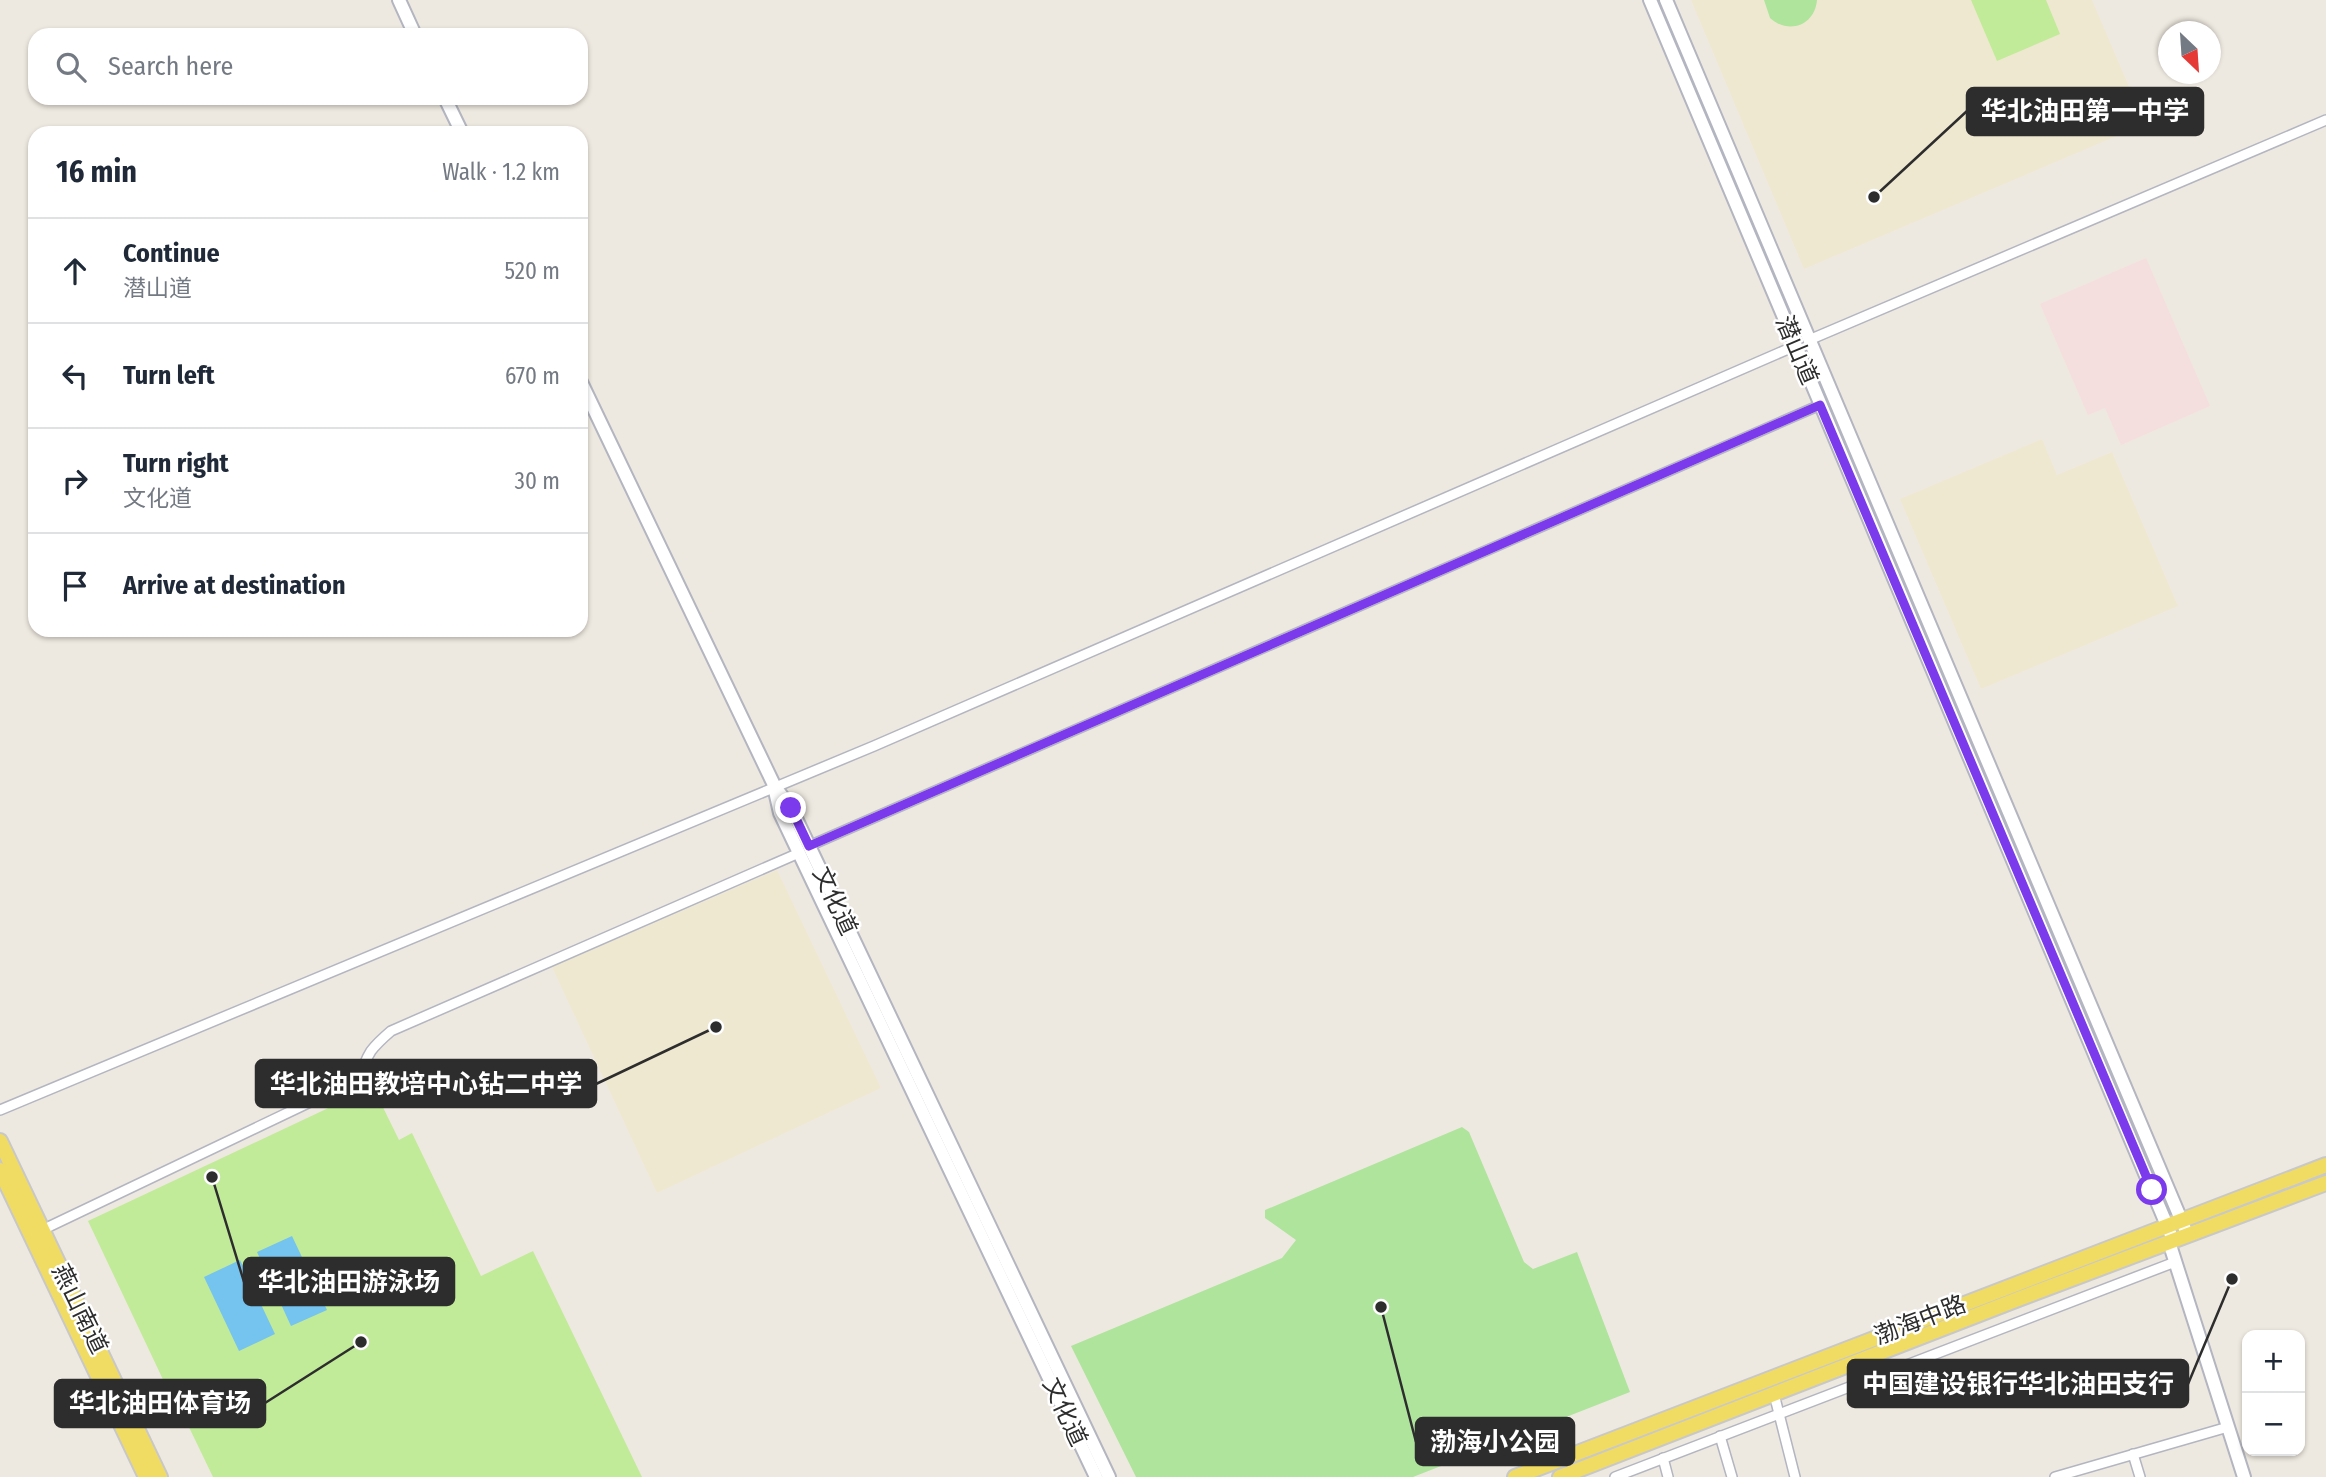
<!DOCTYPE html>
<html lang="en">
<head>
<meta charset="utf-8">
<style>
	:root { --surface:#fff; --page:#f2f2f3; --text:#1f2937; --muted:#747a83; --line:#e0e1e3 }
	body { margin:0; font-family:"Fira Sans Condensed","Noto Sans SC",sans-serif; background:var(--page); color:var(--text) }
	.controls { position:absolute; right:21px; bottom:21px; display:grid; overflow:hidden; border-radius:14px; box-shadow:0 2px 5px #0004 }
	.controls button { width:63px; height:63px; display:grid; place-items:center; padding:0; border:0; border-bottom:2px solid var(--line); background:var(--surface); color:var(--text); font:35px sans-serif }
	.compass { position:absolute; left:2158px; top:21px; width:63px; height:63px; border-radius:50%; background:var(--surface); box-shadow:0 2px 5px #0004; rotate:155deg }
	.stop { position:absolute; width:21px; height:21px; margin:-16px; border:5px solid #7c3aed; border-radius:50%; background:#fff }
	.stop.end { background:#7c3aed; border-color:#fff; box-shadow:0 2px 7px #0008 }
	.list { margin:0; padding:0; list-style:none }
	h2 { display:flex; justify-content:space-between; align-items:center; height:91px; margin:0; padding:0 28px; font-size:30px }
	h2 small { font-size:23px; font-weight:400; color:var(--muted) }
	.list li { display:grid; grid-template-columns:46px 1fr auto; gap:21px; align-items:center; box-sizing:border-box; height:105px; padding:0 28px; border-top:2px solid var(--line) }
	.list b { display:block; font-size:26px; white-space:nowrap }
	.list p { margin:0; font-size:23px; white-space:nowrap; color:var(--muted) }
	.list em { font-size:23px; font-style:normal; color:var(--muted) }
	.icon { flex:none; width:38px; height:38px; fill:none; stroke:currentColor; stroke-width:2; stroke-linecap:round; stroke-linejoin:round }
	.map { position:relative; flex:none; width:2326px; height:1477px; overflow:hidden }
	.search { position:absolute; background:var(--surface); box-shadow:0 2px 5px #0004; left:28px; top:28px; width:560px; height:77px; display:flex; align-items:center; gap:18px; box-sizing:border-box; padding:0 24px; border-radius:21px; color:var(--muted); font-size:26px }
	.panel { position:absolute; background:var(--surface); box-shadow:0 2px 5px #0004; left:28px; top:126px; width:560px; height:511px; border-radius:21px }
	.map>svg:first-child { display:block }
	.education { fill:#efe8d0 }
	.medical { fill:#f4dfde }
	.green { fill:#afe49d }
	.pitch { fill:#c1eb99 }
	.water { fill:#75c3ef }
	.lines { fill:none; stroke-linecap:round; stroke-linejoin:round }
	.street-casing { stroke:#b3b5c0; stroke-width:12 }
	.secondary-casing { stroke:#b3b5c0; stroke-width:16 }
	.primary-casing { stroke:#c8c8c8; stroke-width:18 }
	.street { stroke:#fff; stroke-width:9 }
	.secondary { stroke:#fff; stroke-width:12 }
	.primary { stroke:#f1dc63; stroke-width:14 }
	.route { stroke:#7c3aed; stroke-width:9 }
	.labels { text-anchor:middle; stroke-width:5; stroke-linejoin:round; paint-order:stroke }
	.street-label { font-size:24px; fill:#2d2d2d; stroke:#fff }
	.leader { fill:none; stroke:#2d2d2d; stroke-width:2.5 }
	.callout-dot { fill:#2d2d2d; stroke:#fff; stroke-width:2.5 }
	.callout { fill:#2d2d2d; stroke:#2d2d2d; stroke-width:2.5 }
	.callout-label { font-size:26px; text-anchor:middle; font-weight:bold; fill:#fff }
</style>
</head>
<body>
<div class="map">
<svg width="2326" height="1477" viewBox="0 0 2326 1477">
	<rect width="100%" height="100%" fill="#eee9e0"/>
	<!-- education -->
	<g class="education">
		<polygon points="1691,0 2092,0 2145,124 1804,269"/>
		<polygon points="2042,439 2057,475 2112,452 2178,606 1981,689 1900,499"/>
		<polygon points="777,870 881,1088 657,1193 552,967"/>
	</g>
	<!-- medical -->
	<polygon class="medical" points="2146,258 2210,406 2121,445 2105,408 2088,415 2040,304"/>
	<!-- green -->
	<g class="green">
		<path d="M 1764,0 L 1817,0 C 1815,25 1789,35 1770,18 Z"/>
		<polygon points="1462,1127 1469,1132 1524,1262 1533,1269 1577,1252 1630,1392 1413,1477 1136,1477 1071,1346 1282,1258 1296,1240 1265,1218 1265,1210"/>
	</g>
	<!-- pitch -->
	<g class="pitch">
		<polygon points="1971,0 2046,0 2060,34 1997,61"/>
		<polygon points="373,1087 399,1140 412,1133 481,1276 533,1251 642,1477 213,1477 186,1421 176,1407 88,1221"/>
	</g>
	<!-- water -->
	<g class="water">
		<polygon points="292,1236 327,1310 291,1326 257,1252"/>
		<polygon points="240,1260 275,1334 239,1351 204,1277"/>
	</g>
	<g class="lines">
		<!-- street casing -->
		<g class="street-casing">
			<g id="street">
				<polyline points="1809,340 2326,120"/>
				<polyline points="809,846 1820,405"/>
				<polyline points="0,1110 874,746 1795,346"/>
				<path d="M 42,1230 L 350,1083 C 365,1072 362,1065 371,1051 C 377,1043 384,1037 391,1031 L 799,853"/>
				<polyline points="1774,1394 1795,1477"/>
				<polyline points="1720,1436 1732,1477"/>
				<polyline points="2133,1454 2140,1477"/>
				<polyline points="1663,1458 1668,1477"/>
				<polyline points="1615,1477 2175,1262"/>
				<polyline points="2055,1477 2228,1427"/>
			</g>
		</g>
		<!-- secondary casing -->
		<g class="secondary-casing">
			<g id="secondary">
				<polyline points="399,0 415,35"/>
				<polyline points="1650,0 2171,1235"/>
				<polyline points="1666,0 2185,1229"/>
				<polyline points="445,98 462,133"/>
				<polyline points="581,382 775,787 791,808 1109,1477"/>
				<polyline points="775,791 780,813 1096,1477"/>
				<polyline points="2169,1242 2244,1477"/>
			</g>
		</g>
		<!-- primary casing -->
		<g class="primary-casing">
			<g id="primary">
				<polyline points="0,1141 160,1477"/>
				<polyline points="0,1170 146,1477"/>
				<polyline points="1515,1477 2326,1165"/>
				<polyline points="1560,1477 2013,1301 2326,1183"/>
			</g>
		</g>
		<!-- street -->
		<use href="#street" class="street"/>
		<!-- secondary -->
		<use href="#secondary" class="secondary"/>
		<!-- primary -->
		<use href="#primary" class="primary"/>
	</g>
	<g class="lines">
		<!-- route -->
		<polyline class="route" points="791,808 809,846 1820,405 2152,1190"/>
	</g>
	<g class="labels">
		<!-- street labels -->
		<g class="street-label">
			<text transform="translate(1797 350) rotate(67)" y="8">潜山道</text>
			<text transform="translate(835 901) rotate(65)" y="8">文化道</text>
			<text transform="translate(80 1309) rotate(64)" y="8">燕山南道</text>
			<text transform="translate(1920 1320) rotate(-21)" y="8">渤海中路</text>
			<text transform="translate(1065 1412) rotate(65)" y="8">文化道</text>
		</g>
	</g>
	<!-- callouts -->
	<path class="leader" d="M1874 197L1967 111M716 1027L596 1084M212 1177L244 1282M2232 1279L2188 1384M361 1342L265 1403M1381 1307L1416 1442"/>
	<g class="callout-dot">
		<circle cx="1874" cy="197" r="7"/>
		<circle cx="716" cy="1027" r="7"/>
		<circle cx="212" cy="1177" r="7"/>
		<circle cx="2232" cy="1279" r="7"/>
		<circle cx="361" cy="1342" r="7"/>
		<circle cx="1381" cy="1307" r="7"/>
	</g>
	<g class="callout">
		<rect x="1967" y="88" width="236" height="47" rx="7"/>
		<rect x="256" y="1060" width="340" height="47" rx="7"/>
		<rect x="244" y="1258" width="210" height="47" rx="7"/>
		<rect x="1848" y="1360" width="340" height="47" rx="7"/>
		<rect x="55" y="1380" width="210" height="47" rx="7"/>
		<rect x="1416" y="1418" width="158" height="47" rx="7"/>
	</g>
	<g class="callout-label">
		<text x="2085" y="120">华北油田第一中学</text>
		<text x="426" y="1093">华北油田教培中心钻二中学</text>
		<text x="349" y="1291">华北油田游泳场</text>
		<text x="2018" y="1393">中国建设银行华北油田支行</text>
		<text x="160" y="1412">华北油田体育场</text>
		<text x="1495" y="1451">渤海小公园</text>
	</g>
</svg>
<div class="controls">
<button>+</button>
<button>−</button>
</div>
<svg class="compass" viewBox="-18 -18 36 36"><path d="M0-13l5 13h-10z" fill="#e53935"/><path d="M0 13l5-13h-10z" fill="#747a83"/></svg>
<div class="stop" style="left:2152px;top:1190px"></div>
<div class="stop end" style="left:791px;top:808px"></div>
<div class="search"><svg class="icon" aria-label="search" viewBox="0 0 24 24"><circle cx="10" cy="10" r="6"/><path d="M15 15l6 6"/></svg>Search here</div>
<section class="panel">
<h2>16 min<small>Walk · 1.2 km</small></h2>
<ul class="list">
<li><svg class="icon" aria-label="ahead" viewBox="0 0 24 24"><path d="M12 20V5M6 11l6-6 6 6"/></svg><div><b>Continue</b><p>潜山道</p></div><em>520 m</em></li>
<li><svg class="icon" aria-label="left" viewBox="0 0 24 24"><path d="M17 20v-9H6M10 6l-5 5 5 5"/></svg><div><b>Turn left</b></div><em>670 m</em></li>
<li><svg class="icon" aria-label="right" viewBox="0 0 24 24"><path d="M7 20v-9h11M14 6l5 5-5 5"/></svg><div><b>Turn right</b><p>文化道</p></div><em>30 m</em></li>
<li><svg class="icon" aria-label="arrive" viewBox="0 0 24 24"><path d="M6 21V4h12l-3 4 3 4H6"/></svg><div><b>Arrive at destination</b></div></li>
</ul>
</section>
</div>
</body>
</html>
